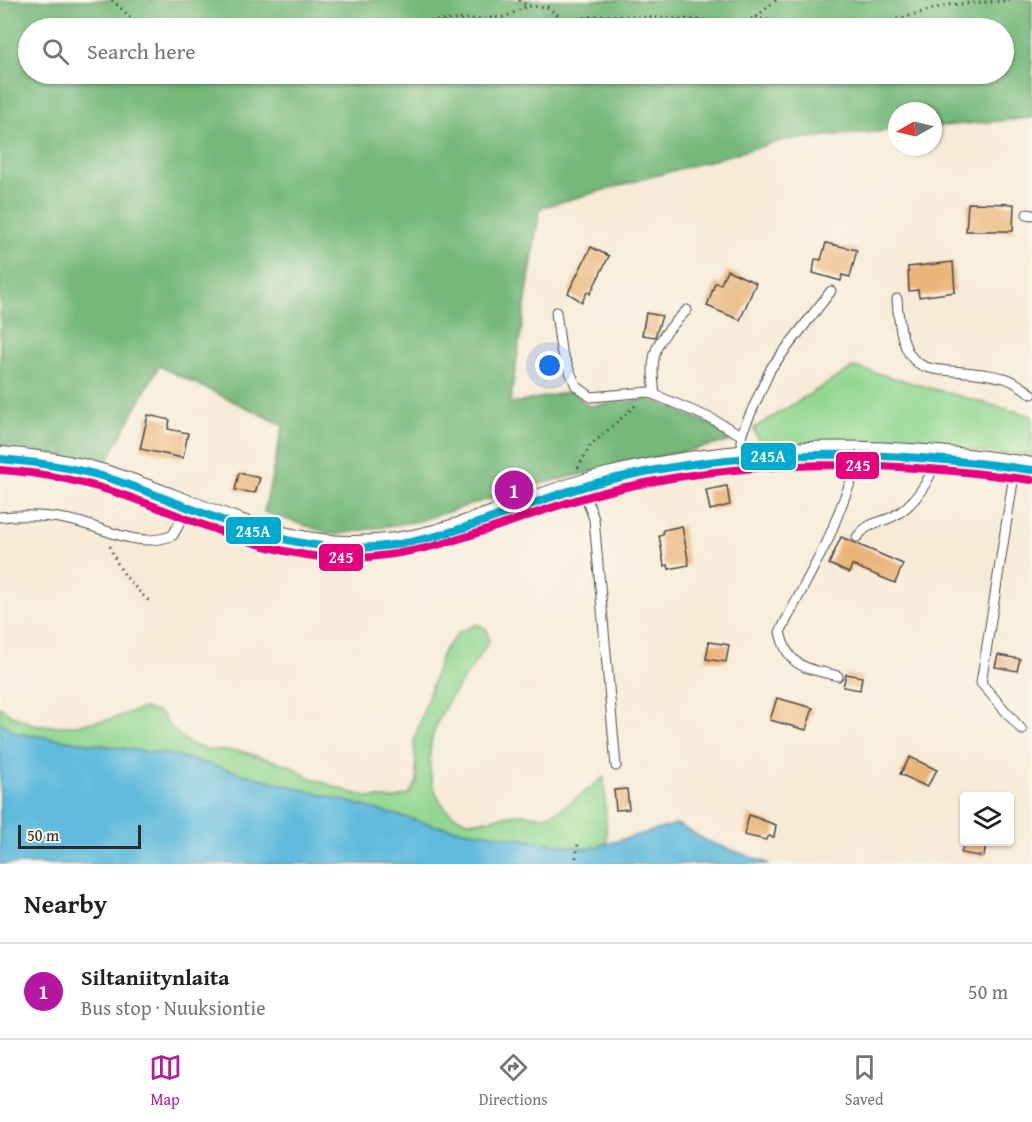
<!DOCTYPE html>
<html lang="en">
<head>
<meta charset="utf-8">
<style>
	:root { --surface:#fff; --page:#f6f6f6; --text:#202124; --muted:#757577; --line:#e0e0e0; --accent:#b5179e }
	body { margin:0; font-family:"Gentium Book Plus",serif; background:var(--page); color:var(--text) }
	.controls { position:absolute; right:18px; bottom:18px; display:grid; overflow:hidden; border-radius:6px; box-shadow:0 2px 4px #0004 }
	.controls button { width:54px; height:54px; display:grid; place-items:center; padding:0; border:0; border-bottom:2px solid var(--line); background:var(--surface); color:var(--text); font:30px sans-serif }
	.compass { position:absolute; left:888px; top:102px; width:54px; height:54px; border-radius:50%; background:var(--surface); box-shadow:0 2px 4px #0004; rotate:262deg }
	.scale { position:absolute; left:18px; bottom:15px; width:123px; box-sizing:border-box; padding-left:6px; border:3px solid #2b2b2b; border-top:0; font-size:16px; line-height:21px; white-space:nowrap; color:#2b2b2b; -webkit-text-stroke:4px #fbf7ec; paint-order:stroke }
	.you { position:absolute; left:550px; top:366px; width:21px; height:21px; margin:-15px; border:4px solid #fff; border-radius:50%; background:#1a73e8; box-shadow:0 0 0 9px #1a73e833 }
	.badge { display:grid; place-items:center; width:39px; height:39px; border-radius:50%; background:var(--accent); color:#fff; font-size:20px; font-weight:700 }
	.pin { position:absolute; translate:-50% -50%; border:3px solid #fff; box-shadow:0 2px 6px #0006 }
	.list { margin:0; padding:0; list-style:none }
	h2 { display:flex; justify-content:space-between; align-items:center; height:78px; margin:0; padding:0 24px; font-size:26px }
	h2 small { font-size:20px; font-weight:400; color:var(--muted) }
	.list li { display:grid; grid-template-columns:39px 1fr auto; gap:18px; align-items:center; box-sizing:border-box; height:96px; padding:0 24px; border-top:2px solid var(--line) }
	.list b { display:block; font-size:22px; white-space:nowrap }
	.list p { margin:0; font-size:20px; white-space:nowrap; color:var(--muted) }
	.list em { font-size:20px; font-style:normal; color:var(--muted) }
	.icon { flex:none; width:33px; height:33px; fill:none; stroke:currentColor; stroke-width:2; stroke-linecap:round; stroke-linejoin:round }
	.map { position:relative; flex:none; width:1032px; height:864px; overflow:hidden }
	.search { position:absolute; background:var(--surface); box-shadow:0 2px 4px #0004; left:18px; right:18px; top:18px; height:66px; display:flex; align-items:center; gap:15px; box-sizing:border-box; padding:0 21px; border-radius:33px; color:var(--muted); font-size:22px }
	.sheet { height:174px; background:var(--surface) }
	nav { display:flex; justify-content:space-around; align-items:center; box-sizing:border-box; height:84px; border-top:2px solid var(--line); background:var(--surface); font-size:16px; color:var(--muted) }
	nav a { display:grid; justify-items:center; gap:3px }
	nav .on { color:var(--accent) }
	.map>svg:first-child { display:block }
	.green { fill:#92d790; stroke:#5e815e; stroke-width:1.5 }
	.forest { fill:#75b87a; stroke:#507252; stroke-width:1.5; fill-rule:evenodd }
	.water { fill:#5ebadc; stroke:#447284; stroke-width:1.5 }
	.building { fill:#eab579 }
	.lines { fill:none; stroke-linecap:round; stroke-linejoin:round }
	.service-casing { stroke:#4a4845; stroke-width:11 }
	.tertiary-casing { stroke:#4a4845; stroke-width:26 }
	.path { stroke:#4a4845; stroke-width:3; stroke-dasharray:1.5 4.5; stroke-linecap:butt }
	.service { stroke:#fff; stroke-width:9 }
	.tertiary { stroke:#fff; stroke-width:24 }
	.bus-1-casing { stroke:#fbf7ec; stroke-width:12 }
	.bus-2-casing { stroke:#fbf7ec; stroke-width:12 }
	.bus-1 { stroke:#00a9ce; stroke-width:8 }
	.bus-2 { stroke:#e5007d; stroke-width:8 }
	.line-badge { stroke:#fbf7ec; stroke-width:2 }
	.badge-label { font-size:16px; text-anchor:middle; font-weight:bold; fill:#fff }
</style>
</head>
<body>
<div class="map">
<svg width="1032" height="864" viewBox="0 0 1032 864">
	<rect width="100%" height="100%" fill="#fbf7ec"/>
	<filter id="ink" filterUnits="userSpaceOnUse"><feTurbulence type="fractalNoise" baseFrequency=".0167" numOctaves="2"/><feDisplacementMap in="SourceGraphic" scale="12" xChannelSelector="R" yChannelSelector="G"/><feConvolveMatrix kernelMatrix="1 2 1 2 8 2 1 2 1" color-interpolation-filters="sRGB"/></filter>
	<filter id="wash" filterUnits="userSpaceOnUse"><feTurbulence type="fractalNoise" baseFrequency=".008" numOctaves="4" result="noise"/><feDisplacementMap in="SourceGraphic" scale="24" xChannelSelector="R" yChannelSelector="G"/><feGaussianBlur stdDeviation="1.35" result="paint"/><feColorMatrix in="noise" values="0 0 0 0 0 0 0 0 0 0 0 0 0 0 0 0 0 1.4 0 .05"/><feComposite in="paint" operator="in"/></filter>
	<g filter="url(#wash)">
		<rect width="100%" height="100%" fill="#f7ebd7"/>
		<!-- green -->
		<g class="green">
			<polygon points="854,367 1032,416 1032,457 919,446 759,445 754,428"/>
			<path d="M 477,624 L 487,629 L 489,641 C 472,672 442,701 433,735 C 424,766 432,815 470,821 C 487,823 503,814 520,814 C 529,814 538,818 547,815 C 564,811 589,788 604,777 L 607,843 L 588,849 L 437,826 L 178,756 L 15,733 L 0,721 L 0,707 L 13,716 L 38,726 L 68,726 L 111,719 L 144,708 L 160,713 L 171,728 L 191,745 L 209,750 L 239,751 L 292,766 L 308,777 L 338,788 L 367,797 L 394,799 L 409,794 L 417,782 L 414,741 L 442,653 L 459,632 Z"/>
		</g>
		<!-- forest -->
		<path class="forest" d="M 0,0 L 1032,0 L 1032,118 L 933,127 L 933,111 L 897,111 L 897,130 L 784,140 L 540,208 L 510,404 L 572,391 L 588,406 L 651,399 L 712,425 L 731,441 L 530,486 L 419,521 L 334,535 L 264,512 L 283,425 L 159,366 L 106,463 L 0,445 ZM 28,28 L 1004,28 L 1004,74 L 28,74 Z"/>
		<!-- water -->
		<polygon class="water" points="0,721 15,733 178,756 437,826 588,849 677,824 707,841 770,864 0,864"/>
		<g id="blocks">
			<!-- building -->
			<g class="building">
				<polygon points="968,203 1014,204 1013,231 966,231"/>
				<polygon points="826,243 857,250 850,277 842,275 841,281 813,273 815,259 821,260"/>
				<polygon points="591,247 609,256 590,294 587,292 582,302 568,293"/>
				<polygon points="953,262 955,292 919,297 918,290 909,291 908,267"/>
				<polygon points="727,270 756,283 740,320 707,306 715,283 721,284"/>
				<polygon points="646,313 662,316 655,337 642,335"/>
				<polygon points="148,415 170,420 168,429 188,433 183,458 140,449"/>
				<polygon points="239,473 260,478 255,493 235,490"/>
				<polygon points="727,486 730,505 710,510 706,490"/>
				<polygon points="682,526 689,565 669,569 668,565 664,566 659,535 663,534 663,530"/>
				<polygon points="841,537 903,564 895,583 852,565 849,573 829,564"/>
				<polygon points="709,642 729,645 726,662 706,659"/>
				<polygon points="998,655 1020,659 1017,671 995,667"/>
				<polygon points="846,674 862,677 860,690 843,687"/>
				<polygon points="777,698 813,708 806,730 770,720"/>
				<polygon points="910,757 937,770 927,787 900,774"/>
				<polygon points="627,789 629,809 616,810 614,790"/>
				<polygon points="749,815 776,825 774,837 769,836 766,840 744,835"/>
				<polygon points="964,842 986,842 984,857 961,853"/>
			</g>
		</g>
	</g>
	<g filter="url(#ink)">
		<use href="#blocks" fill-opacity="0" stroke="#4a4845" stroke-width="1.5"/>
		<g class="lines">
			<!-- service casing -->
			<g class="service-casing">
				<g id="service">
					<polyline points="1027,214 1032,215"/>
					<path d="M 897,299 C 903,394 935,360 1004,378 C 1014,380 1024,389 1032,394"/>
					<polyline points="556,312 561,350 576,386 591,397 648,392 712,419 741,435"/>
					<path d="M 655,395 C 649,349 656,342 687,310"/>
					<polyline points="744,456 741,435 771,368 831,291"/>
					<polyline points="1015,469 981,683 1022,730"/>
					<polyline points="583,489 594,519 616,766"/>
					<path d="M 0,517 C 23,515 46,515 70,520 C 104,527 138,550 173,535 L 187,510"/>
					<path d="M 857,537 C 870,521 875,525 892,517 C 913,507 931,480 936,458"/>
					<path d="M 838,676 C 806,668 788,668 780,632 L 828,540 L 861,455"/>
				</g>
			</g>
			<!-- tertiary casing -->
			<g class="tertiary-casing">
				<path id="tertiary" d="M 0,459 C 35,461 70,467 104,477 C 185,502 263,546 349,548 C 442,550 517,503 604,481 C 742,446 892,447 1032,470"/>
			</g>
			<!-- path -->
			<g class="path">
				<polyline points="112,0 142,28"/>
				<polyline points="519,0 527,6 547,7 565,21 600,15 741,22 755,18 776,0"/>
				<polyline points="755,18 821,28"/>
				<polyline points="407,28 435,21 505,17 527,6"/>
				<polyline points="826,28 870,27 947,5 1015,0"/>
				<path d="M 290,74 C 309,79 323,84 342,74"/>
				<polyline points="578,468 590,446 636,405"/>
				<path d="M 110,546 C 118,570 131,584 150,602"/>
				<polyline points="575,864 578,844"/>
			</g>
			<!-- service -->
			<use href="#service" class="service"/>
			<!-- tertiary -->
			<use href="#tertiary" class="tertiary"/>
			<!-- bus-1 casing -->
			<g class="bus-1-casing">
				<path id="bus-1" d="M 0,459 C 35,462 71,467 105,477 C 185,502 262,546 349,548 C 439,550 519,502 604,481 C 745,446 890,450 1032,470"/>
			</g>
			<!-- bus-2 casing -->
			<g class="bus-2-casing">
				<path id="bus-2" d="M 0,470 C 45,473 87,482 129,497 C 201,522 275,561 353,558 C 447,555 521,512 609,491 C 748,457 889,460 1031,480"/>
			</g>
			<!-- bus-1 -->
			<use href="#bus-1" class="bus-1"/>
			<!-- bus-2 -->
			<use href="#bus-2" class="bus-2"/>
		</g>
	</g>
	<g class="line-badge">
		<rect x="740" y="442" width="57" height="29" rx="6" fill="#00a9ce"/>
		<rect x="835" y="451" width="45" height="29" rx="6" fill="#e5007d"/>
		<rect x="225" y="516" width="57" height="29" rx="6" fill="#00a9ce"/>
		<rect x="318" y="543" width="46" height="29" rx="6" fill="#e5007d"/>
	</g>
	<g class="badge-label">
		<text x="768" y="462">245A</text>
		<text x="858" y="471">245</text>
		<text x="253" y="537">245A</text>
		<text x="341" y="563">245</text>
	</g>
</svg>
<div class="controls">
<button><svg class="icon" aria-label="layers" viewBox="0 0 24 24"><path d="M12 4l9 5-9 5-9-5zM3 14l9 5 9-5"/></svg></button>
</div>
<svg class="compass" viewBox="-18 -18 36 36"><path d="M0-13l5 13h-10z" fill="#e53935"/><path d="M0 13l5-13h-10z" fill="#757577"/></svg>
<div class="scale">50 m</div>
<div class="you"></div>
<div class="pin badge" style="left:514px;top:490px">1</div>
<div class="search"><svg class="icon" aria-label="search" viewBox="0 0 24 24"><circle cx="10" cy="10" r="6"/><path d="M15 15l6 6"/></svg>Search here</div>
</div>
<section class="sheet">
<h2>Nearby<small></small></h2>
<ul class="list">
<li><span class="badge">1</span><div><b>Siltaniitynlaita</b><p>Bus stop · Nuuksiontie</p></div><em>50 m</em></li>
</ul>
</section>
<nav>
<a class="on"><svg class="icon" aria-label="map" viewBox="0 0 24 24"><path d="M3 6l6-2 6 2 6-2v14l-6 2-6-2-6 2zM9 4v14M15 6v14"/></svg>Map</a>
<a><svg class="icon" aria-label="directions" viewBox="0 0 24 24"><path d="M12 3l9 9-9 9-9-9zM9 14v-3h6M13 9l2 2-2 2"/></svg>Directions</a>
<a><svg class="icon" aria-label="saved" viewBox="0 0 24 24"><path d="M7 4h10v16l-5-4-5 4z"/></svg>Saved</a>
</nav>
</body>
</html>
